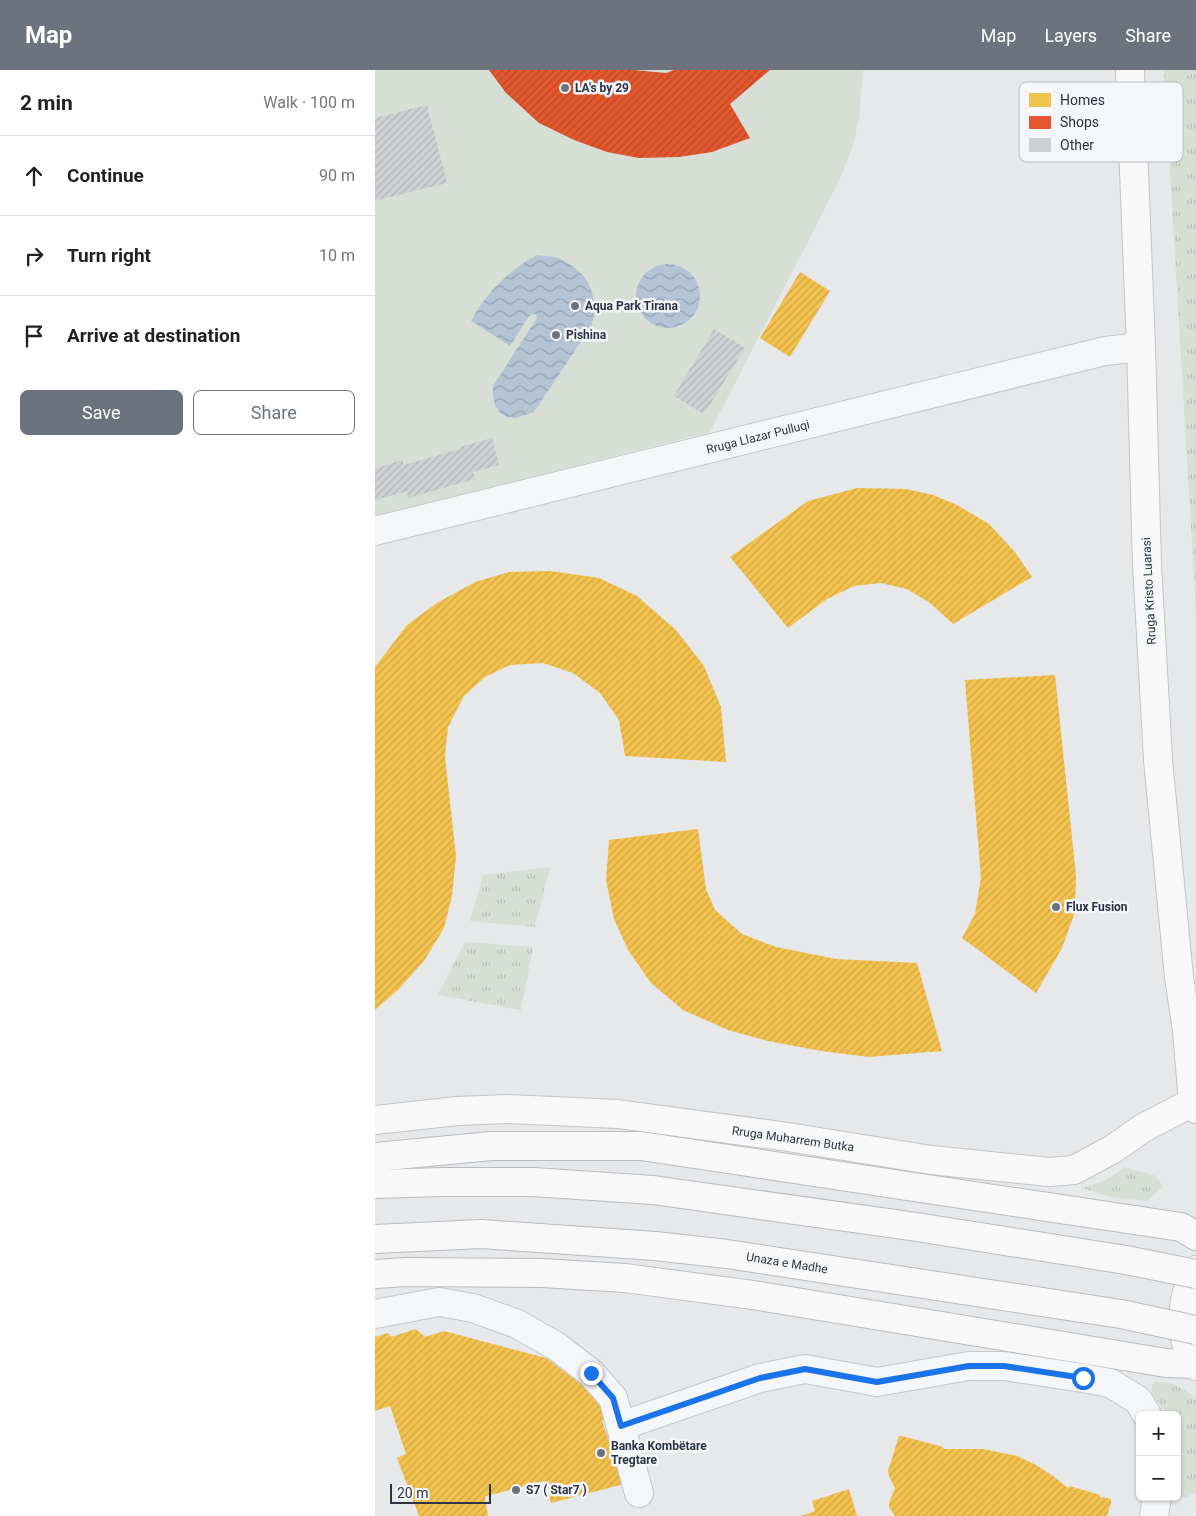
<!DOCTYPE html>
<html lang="en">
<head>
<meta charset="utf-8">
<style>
	:root { --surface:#fff; --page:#f6f6f6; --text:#222; --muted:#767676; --line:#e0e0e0; --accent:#6c737f }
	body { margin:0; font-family:Roboto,sans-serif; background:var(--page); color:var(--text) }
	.controls { position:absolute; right:15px; bottom:15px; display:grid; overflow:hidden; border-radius:8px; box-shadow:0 1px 4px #0004 }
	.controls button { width:45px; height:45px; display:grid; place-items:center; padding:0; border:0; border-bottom:1px solid var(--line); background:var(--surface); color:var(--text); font:25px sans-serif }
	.scale { position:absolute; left:15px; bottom:12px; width:101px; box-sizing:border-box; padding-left:5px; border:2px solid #2b3445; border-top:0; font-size:14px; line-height:18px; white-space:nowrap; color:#2b3445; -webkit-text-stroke:4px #f4f6f9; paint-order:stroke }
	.stop { position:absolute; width:15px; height:15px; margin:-11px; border:4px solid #1a73e8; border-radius:50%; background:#fff }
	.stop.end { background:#1a73e8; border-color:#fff; box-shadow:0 1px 5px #0008 }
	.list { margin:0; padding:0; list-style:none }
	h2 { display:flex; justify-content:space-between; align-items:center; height:65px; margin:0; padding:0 20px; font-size:21px }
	h2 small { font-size:16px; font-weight:400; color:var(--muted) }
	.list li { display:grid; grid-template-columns:32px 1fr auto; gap:15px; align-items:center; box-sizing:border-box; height:80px; padding:0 20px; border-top:1px solid var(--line) }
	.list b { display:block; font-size:19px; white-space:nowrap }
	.list em { font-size:16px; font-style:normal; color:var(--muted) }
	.actions { display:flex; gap:10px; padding:15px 20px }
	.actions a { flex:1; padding:11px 0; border:1px solid var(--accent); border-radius:8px; text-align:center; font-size:18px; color:var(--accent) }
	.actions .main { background:var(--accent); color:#fff }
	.icon { flex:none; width:28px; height:28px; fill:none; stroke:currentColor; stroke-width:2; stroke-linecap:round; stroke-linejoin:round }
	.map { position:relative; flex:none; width:821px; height:1446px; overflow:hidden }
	header { display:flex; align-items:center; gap:30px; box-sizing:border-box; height:70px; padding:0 25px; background:var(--accent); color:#fff }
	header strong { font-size:24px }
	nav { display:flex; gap:28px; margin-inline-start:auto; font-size:18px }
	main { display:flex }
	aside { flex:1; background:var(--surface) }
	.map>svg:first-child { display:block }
	.grass { fill:url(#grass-tufts) }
	.pitch { fill:#d6ded6 }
	.water { fill:url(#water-waves) }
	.homes { fill:url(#homes-hatch) }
	.shops { fill:url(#shops-hatch) }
	.building { fill:url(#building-hatch) }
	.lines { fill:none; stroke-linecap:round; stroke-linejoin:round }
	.minor-casing { stroke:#c4c6c8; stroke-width:30 }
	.major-casing { stroke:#c2c5c8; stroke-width:30 }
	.highway-casing { stroke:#b8bbbf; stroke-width:30 }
	.minor { stroke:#f5f6f7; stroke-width:28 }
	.major { stroke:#f8f8f8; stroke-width:28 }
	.highway { stroke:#f8f8f8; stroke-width:28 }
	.highway-bridge-casing { stroke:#b8bbbf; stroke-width:30; stroke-linecap:butt }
	.highway-bridge { stroke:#f8f8f8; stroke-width:28 }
	.route { stroke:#1a73e8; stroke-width:6 }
	.poi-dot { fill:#6c737f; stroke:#f4f6f9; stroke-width:2 }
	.labels { text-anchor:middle; stroke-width:5; stroke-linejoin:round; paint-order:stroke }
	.poi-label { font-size:12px; font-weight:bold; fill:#2b3445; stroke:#f4f6f9; text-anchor:start }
	.street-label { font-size:12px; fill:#2b3445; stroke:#f4f6f9 }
	.key { fill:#f4f6f9; stroke:#b8bcc3; stroke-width:1 }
	.key-label { font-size:14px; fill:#2b3445 }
</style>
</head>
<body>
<header>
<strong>Map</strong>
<nav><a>Map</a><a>Layers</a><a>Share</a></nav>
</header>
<main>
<aside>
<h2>2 min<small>Walk · 100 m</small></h2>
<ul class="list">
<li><svg class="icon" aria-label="ahead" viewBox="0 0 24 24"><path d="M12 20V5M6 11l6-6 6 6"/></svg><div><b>Continue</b></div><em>90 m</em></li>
<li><svg class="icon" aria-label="right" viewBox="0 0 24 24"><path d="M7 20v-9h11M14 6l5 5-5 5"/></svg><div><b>Turn right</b></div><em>10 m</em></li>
<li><svg class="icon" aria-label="arrive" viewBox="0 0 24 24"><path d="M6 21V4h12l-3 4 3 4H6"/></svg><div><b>Arrive at destination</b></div></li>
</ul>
<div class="actions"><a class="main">Save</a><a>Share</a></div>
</aside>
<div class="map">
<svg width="821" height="1446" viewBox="0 0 821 1446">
	<defs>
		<pattern id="grass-tufts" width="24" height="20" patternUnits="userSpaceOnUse" patternTransform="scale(1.25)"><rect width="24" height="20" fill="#d6ded6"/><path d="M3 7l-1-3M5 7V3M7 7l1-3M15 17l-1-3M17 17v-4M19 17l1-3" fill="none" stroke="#b8bfb9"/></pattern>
		<pattern id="water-waves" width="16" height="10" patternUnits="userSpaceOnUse" patternTransform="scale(1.25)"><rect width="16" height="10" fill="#b4c4d5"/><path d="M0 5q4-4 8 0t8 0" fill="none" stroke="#93a0af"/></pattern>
		<pattern id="homes-hatch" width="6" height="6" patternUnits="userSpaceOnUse" patternTransform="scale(1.25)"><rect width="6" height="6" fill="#f2c14e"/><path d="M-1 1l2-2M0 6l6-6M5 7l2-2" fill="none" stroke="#d0a645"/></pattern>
		<pattern id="shops-hatch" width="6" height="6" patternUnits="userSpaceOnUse" patternTransform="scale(1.25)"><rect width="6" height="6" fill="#e4572e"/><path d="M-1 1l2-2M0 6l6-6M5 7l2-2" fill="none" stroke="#b94929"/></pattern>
		<pattern id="building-hatch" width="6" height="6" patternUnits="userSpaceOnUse" patternTransform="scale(1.25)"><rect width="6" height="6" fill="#ced0d3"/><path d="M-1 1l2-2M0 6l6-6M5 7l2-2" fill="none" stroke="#b1b3b6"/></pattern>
	</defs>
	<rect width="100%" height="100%" fill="#e6e8ea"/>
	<!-- grass -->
	<g class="grass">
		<polygon points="789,0 821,0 821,540"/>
		<polygon points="175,797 160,857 95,851 108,805"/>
		<polygon points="90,872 158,877 146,940 63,925"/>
		<polygon points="750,1097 781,1106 788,1117 772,1131 735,1127 707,1118 731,1110"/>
		<path d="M 780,1312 C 795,1310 811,1319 821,1329 L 821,1422 L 812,1427 L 802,1427 L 802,1345 L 792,1345 L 776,1321 L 777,1315 Z"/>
	</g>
	<!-- pitch -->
	<polygon class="pitch" points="0,0 488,0 484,49 478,75 465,109 335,362 0,446"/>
	<!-- water -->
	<g class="water">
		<path d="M 162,185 C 169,186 176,186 182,188 C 212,199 225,225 217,255 L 159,342 L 141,348 L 132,347 L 125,343 L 120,335 L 118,326 L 118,316 L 162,248 L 161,244 L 158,244 L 154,246 L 135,276 L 96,251 C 111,223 134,200 162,185 Z"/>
		<circle cx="293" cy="226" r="32"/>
	</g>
	<!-- homes -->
	<g class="homes">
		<polygon points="425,202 455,221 415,287 385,268"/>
		<polygon points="482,418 531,419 558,425 582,435 614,454 640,482 657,507 578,554 555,533 532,519 506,513 479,516 452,529 413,558 355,487 433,431"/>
		<polygon points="175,501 224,508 262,526 301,560 329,596 346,637 351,692 250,686 244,650 225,623 198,603 168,593 135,595 110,607 89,626 73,657 70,687 81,786 77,826 69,858 49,891 23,920 0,940 0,597 32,555 62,533 100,512 134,502"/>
		<polygon points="680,605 701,806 700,842 687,878 661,923 587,868 600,844 606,808 590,610"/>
		<polygon points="323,759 331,819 340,840 367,864 401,877 461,889 542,893 567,981 494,987 446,981 393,971 353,960 308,940 276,913 253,880 239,849 231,810 234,770"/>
		<polygon points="41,1259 50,1267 69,1261 171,1288 215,1321 235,1346 227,1351 249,1414 176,1433 170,1411 111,1426 110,1427 113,1446 44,1446 22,1388 31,1384 15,1336 0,1341 0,1267 13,1263 16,1267"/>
		<polygon points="524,1366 527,1366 568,1377 569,1379 608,1379 642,1386 661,1395 678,1406 693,1418 695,1416 725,1425 725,1428 728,1427 736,1429 736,1432 732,1446 520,1446 514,1437 514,1433 520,1418 514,1406 513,1401"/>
		<polygon points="474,1419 482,1446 426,1446 440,1441 437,1431"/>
	</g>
	<!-- shops -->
	<polygon class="shops" points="114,0 259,0 291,3 299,0 395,0 355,34 375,68 337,82 304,87 264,88 232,82 199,70 164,53 131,23"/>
	<!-- building -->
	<g class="building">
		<polygon points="52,35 72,113 0,131 0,48"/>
		<polygon points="339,259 370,278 329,344 299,326"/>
		<polygon points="117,368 124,395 98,402 100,409 33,428 32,421 0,430 0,398 27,390 29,395 86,379 85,377"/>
	</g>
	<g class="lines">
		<!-- minor casing -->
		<g class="minor-casing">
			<g id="minor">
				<polyline points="0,461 730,281 766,277"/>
				<polyline points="0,1244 64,1232 98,1238 142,1254 181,1276 216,1303 238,1328 264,1423"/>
				<polyline points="246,1356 385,1308 430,1299 502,1312 594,1296 629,1296 708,1308 735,1313 763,1330 772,1345"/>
				<polyline points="779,1446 782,1427"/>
			</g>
		</g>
		<!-- major casing -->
		<g class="major-casing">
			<g id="major">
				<polyline points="755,0 766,277 772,495 781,653 783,690 804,907 812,960 818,1032 821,1039"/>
				<polyline points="0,1050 82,1041 133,1039 243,1044 413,1067 556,1090 674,1102 699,1100 738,1079 768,1058 818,1032"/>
				<path d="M 821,1200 C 805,1230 803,1266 821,1296"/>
			</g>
		</g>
		<!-- highway casing -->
		<g class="highway-casing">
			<g id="highway">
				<polyline points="0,1087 116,1076 266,1076 806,1157 821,1166"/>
				<polyline points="0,1114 68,1112 158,1112 278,1120 535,1156 751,1190"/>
				<polyline points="0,1169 106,1164 280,1176 352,1184 746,1244"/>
				<polyline points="0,1204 31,1202 167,1203 250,1208 378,1225 791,1293 819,1294"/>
			</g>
		</g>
		<!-- minor -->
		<use href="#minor" class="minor"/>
		<!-- major -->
		<use href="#major" class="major"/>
		<!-- highway -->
		<use href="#highway" class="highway"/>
		<!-- highway-bridge casing -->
		<g class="highway-bridge-casing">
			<g id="highway-bridge">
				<polyline points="751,1190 821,1204"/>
				<polyline points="746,1244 821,1260"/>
			</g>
		</g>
		<!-- highway-bridge -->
		<use href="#highway-bridge" class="highway-bridge"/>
	</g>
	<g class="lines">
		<!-- route -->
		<polyline class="route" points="216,1303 238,1328 246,1356 385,1308 430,1299 502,1312 594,1296 629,1296 708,1308"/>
	</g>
	<!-- markers -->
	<g class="poi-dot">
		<circle cx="190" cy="18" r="5"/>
		<circle cx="200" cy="236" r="5"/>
		<circle cx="181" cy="265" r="5"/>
		<circle cx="681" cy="837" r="5"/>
		<circle cx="226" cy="1383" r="5"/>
		<circle cx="141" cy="1420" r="5"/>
	</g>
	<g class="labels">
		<!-- poi labels -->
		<g class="poi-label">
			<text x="200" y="22">LA's by 29</text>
			<text x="210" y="240">Aqua Park Tirana</text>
			<text x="191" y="269">Pishina</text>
			<text x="691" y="841">Flux Fusion</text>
			<text x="236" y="1380">Banka Kombëtare<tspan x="236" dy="14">Tregtare</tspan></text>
			<text x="151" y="1424">S7 ( Star7 )</text>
		</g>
		<!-- street labels -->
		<g class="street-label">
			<text transform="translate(383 367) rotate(-14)" y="4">Rruga Llazar Pulluqi</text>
			<text transform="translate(774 521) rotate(-93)" y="4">Rruga Kristo Luarasi</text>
			<text transform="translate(418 1069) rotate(8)" y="4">Rruga Muharrem Butka</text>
			<text transform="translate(412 1193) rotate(9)" y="4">Unaza e Madhe</text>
		</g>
	</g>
	<!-- legend -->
	<rect x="644" y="12" width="164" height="80" rx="8" class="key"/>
	<rect x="654" y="23" width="22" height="14" fill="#f2c14e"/>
	<rect x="654" y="46" width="22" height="13" fill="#e4572e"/>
	<rect x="654" y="68" width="22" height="14" fill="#ced0d3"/>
	<g class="key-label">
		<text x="685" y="35">Homes</text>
		<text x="685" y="57">Shops</text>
		<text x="685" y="80">Other</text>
	</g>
</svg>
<div class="controls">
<button>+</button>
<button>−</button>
</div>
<div class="scale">20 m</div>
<div class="stop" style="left:708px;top:1308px"></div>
<div class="stop end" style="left:216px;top:1303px"></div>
</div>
</main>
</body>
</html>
